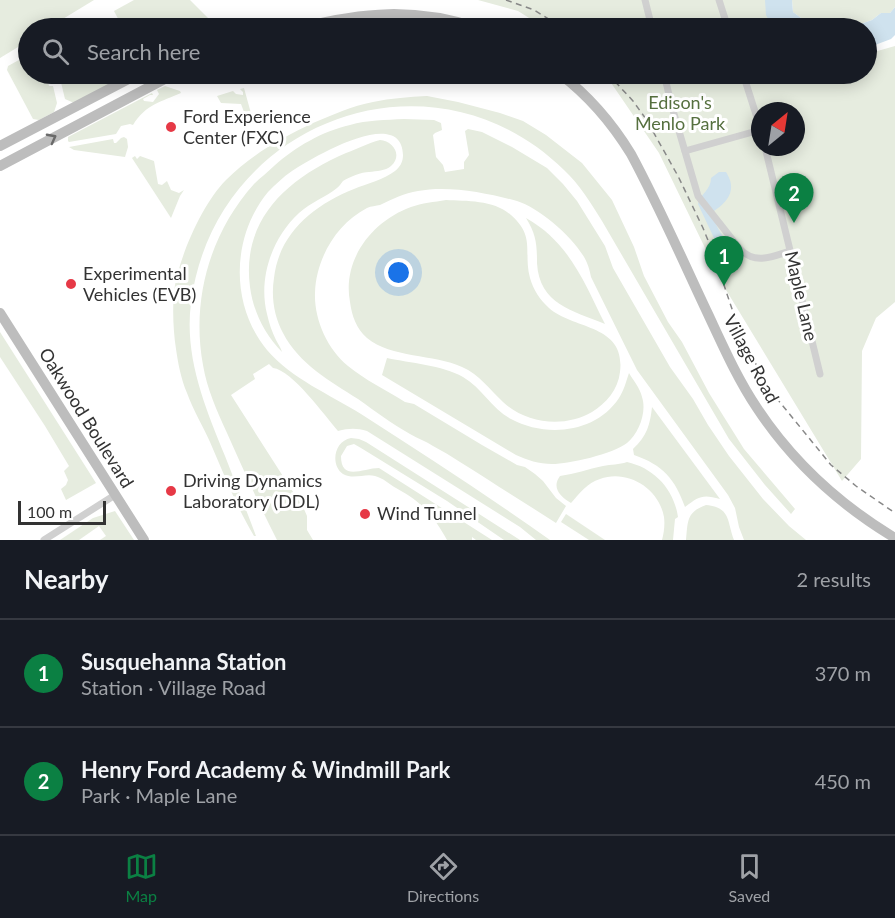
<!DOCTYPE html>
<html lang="en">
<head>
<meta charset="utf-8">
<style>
	:root { --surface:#171b24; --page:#20242c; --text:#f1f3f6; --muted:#9ea1a6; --line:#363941; --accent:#0b8043 }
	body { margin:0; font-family:Lato,sans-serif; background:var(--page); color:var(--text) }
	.compass { position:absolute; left:751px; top:102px; width:54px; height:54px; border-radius:50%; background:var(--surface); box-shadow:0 3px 15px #0003; rotate:30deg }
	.scale { position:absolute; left:18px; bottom:15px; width:88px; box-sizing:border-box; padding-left:6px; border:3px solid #333; border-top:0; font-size:16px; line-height:21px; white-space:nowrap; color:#333; -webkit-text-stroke:4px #fff; paint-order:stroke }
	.you { position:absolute; left:399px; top:273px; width:21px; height:21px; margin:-15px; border:4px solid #fff; border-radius:50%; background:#1a73e8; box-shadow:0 0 0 9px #1a73e833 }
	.badge { display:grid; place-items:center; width:39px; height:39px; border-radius:50%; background:var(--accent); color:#fff; font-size:20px; font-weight:700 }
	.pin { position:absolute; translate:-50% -50px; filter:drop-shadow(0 2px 3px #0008) }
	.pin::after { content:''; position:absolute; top:32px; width:21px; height:18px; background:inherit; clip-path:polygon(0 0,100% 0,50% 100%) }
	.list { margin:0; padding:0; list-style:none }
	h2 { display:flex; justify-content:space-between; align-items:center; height:78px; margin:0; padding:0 24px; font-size:26px }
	h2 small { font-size:20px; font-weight:400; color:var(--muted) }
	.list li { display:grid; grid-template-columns:39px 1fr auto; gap:18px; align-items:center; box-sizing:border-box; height:108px; padding:0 24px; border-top:2px solid var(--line) }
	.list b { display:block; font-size:22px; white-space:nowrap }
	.list p { margin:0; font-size:20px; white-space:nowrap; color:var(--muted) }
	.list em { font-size:20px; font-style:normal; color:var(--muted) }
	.icon { flex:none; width:33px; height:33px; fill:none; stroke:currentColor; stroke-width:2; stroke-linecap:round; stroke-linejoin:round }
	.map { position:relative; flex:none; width:895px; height:540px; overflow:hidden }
	.search { position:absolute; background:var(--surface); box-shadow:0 3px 15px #0003; left:18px; right:18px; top:18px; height:66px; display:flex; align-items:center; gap:15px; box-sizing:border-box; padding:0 21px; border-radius:33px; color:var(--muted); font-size:22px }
	.sheet { height:294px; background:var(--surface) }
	nav { display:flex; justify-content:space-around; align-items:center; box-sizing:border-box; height:84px; border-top:2px solid var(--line); background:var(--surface); font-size:16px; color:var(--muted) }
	nav a { display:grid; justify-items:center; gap:3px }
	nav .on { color:var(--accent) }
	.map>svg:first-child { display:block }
	.green { fill:#e6ecdf; fill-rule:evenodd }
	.water { fill:#cfe2ee }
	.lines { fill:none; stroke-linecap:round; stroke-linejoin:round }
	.street { stroke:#d0d0d0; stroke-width:7 }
	.secondary { stroke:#bdbdbd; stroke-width:10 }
	.rail { stroke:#888; stroke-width:1.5; stroke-dasharray:6 4.5; stroke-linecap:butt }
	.oneway { stroke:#6a6a6a }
	.poi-dot { fill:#e63946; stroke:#fff; stroke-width:2 }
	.labels { text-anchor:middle; stroke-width:6; stroke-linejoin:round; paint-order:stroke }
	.park-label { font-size:18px; fill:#56703f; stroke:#fff }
	.poi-label { font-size:18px; fill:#333; stroke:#fff; text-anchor:start }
	.street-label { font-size:18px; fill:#333; stroke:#fff }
</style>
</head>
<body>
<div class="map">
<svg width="895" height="540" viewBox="0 0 895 540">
	<rect width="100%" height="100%" fill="#fff"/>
	<!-- green -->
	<g class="green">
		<polygon points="0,0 94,0 48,28 28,28 28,41 0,58"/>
		<polygon points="134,0 190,0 218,28 123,28 114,11"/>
		<polygon points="478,0 773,0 785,28 545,28 518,11"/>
		<polygon points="792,0 895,0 895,7 890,13 881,13 872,20 849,28 817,28 812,26 793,12"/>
		<path d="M 895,46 L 895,302 L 876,318 L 862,351 L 861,459 L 842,481 L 723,285 L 659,153 L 605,74 L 866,74 L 867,54 ZM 760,111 L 796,111 L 796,147 L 760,147 Z"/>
		<polygon points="28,55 28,74 46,74 49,86 53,86 57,103 54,112 39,120 33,119 7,70 8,66"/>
		<polygon points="59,74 132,74 74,103 65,99"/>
		<path d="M 188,74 L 247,74 C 229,82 197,89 179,79 Z"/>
		<path d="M 165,86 L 180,91 L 181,93 C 161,102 146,104 133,125 L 130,124 L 121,126 L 116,134 L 69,142 L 68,141 L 68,137 L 152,93 L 153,95 L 150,95 L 143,99 L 144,101 L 153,102 L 159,94 L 157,90 Z"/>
		<polygon points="244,88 252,117 251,121 245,126 235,123 235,116 244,112 241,104 221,103 217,96 233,91 236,94 243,95 243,92 240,89"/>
		<path d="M 427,96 L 458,102 L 500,113 L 523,121 L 546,135 L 582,163 L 612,200 L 634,247 L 644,276 L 668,322 L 682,342 L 709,393 L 744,449 L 795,509 L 791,514 L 765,485 L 729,439 L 602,221 C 591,203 579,184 564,170 C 431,40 214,121 191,303 C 184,357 205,407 225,456 C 235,482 246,509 256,536 L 254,536 C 236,506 224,474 210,442 C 203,426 193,410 187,393 C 181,379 178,363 176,349 C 173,329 172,305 175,285 C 181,253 203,203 226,180 C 251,155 281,138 313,123 C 332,115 352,106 373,102 C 391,98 409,97 427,96 Z"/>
		<path d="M 404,119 L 434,120 L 441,123 L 442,130 L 435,133 L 433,135 L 436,157 L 443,165 L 445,172 L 464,169 L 464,162 L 469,155 L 465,131 L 468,129 L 482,132 L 512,147 L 547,168 L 563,184 L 577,201 L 605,246 L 613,268 L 670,367 L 693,399 L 708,425 L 729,456 L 763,499 L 789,526 L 806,540 L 744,540 L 739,527 L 735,508 L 728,495 L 637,370 L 591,277 C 590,272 589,268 587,263 C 578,241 540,208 517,201 C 488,193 448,185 418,191 C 404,193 393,199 380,205 C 376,206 371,206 367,208 C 336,224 316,259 315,293 C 314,319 327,349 348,366 C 365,380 386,390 405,402 L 414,404 L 482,445 L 517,465 L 525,467 L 535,474 L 543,481 L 556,498 L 566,506 L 556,523 C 533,508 510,494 487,479 C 469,468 452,456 433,446 C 426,441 418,439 410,434 C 392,424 375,411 358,399 C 330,381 299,364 283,333 C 274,316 271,297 274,278 C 279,233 314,205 354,189 C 366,184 385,179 395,171 C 400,167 403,162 403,155 C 402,104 310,159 292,171 C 283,177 275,185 268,192 C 231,237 230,305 267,350 C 292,379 329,394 361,414 C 425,455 488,496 550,540 L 536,540 L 520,527 L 367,431 C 357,428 349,428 338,431 C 325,416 292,370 273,368 L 269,364 L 253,374 L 255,379 L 231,395 L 304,509 L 307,516 L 307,530 L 313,540 L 277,540 C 259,505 243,469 227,433 C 217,411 207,389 203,365 C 191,300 210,233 254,184 C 261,177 268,172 274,166 C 295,147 323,131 350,125 C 367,120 386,120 404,119 Z"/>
		<polygon points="124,137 127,139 128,147 125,157 74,150 69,147 113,139 114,143 116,143 121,138"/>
		<path d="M 380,140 C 393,141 403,155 391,166 C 385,171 377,171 369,172 C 362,172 349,177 343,181 C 341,183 340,186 337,188 C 326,197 311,202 299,213 C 272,238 258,278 267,314 C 269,323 272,332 276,340 C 278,344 281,348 282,352 C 265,335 253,311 250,287 C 241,219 288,178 346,153 C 357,149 368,143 380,140 Z"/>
		<polygon points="135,156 137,159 140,156 154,161 158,184 162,185 167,181 171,190 179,193 184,190 180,196 171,218 132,158"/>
		<path d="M 446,200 C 467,201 494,200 511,215 C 536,237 523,252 530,278 C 533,289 540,300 549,308 C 574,330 626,324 620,372 C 618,390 606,403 592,412 C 565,428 526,424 503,402 C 490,390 479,374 462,367 C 434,354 391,358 367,338 C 356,328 352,316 350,302 C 342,260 372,221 411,207 C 422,203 434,202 446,200 Z"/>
		<path d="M 526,218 C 569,242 584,282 605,324 C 573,311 539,304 537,263 C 537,244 536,234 526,218 Z"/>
		<polygon points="0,332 96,483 66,500 61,489 66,485 68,480 64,471 69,466 45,426 0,357"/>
		<path d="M 387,358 C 410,363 442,365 463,377 C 482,388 492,409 511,419 C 546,438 596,433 619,398 C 624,390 626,382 629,373 C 633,380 640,388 642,397 C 647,412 639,433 627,443 C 613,454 569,464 552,464 C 539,464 527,460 516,455 L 382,375 Z"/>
		<path d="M 652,407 L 720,499 C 703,494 699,496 685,507 C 675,479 663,465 634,455 L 633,449 C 647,436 650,425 652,407 Z"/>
		<path d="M 351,438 L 359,439 L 366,442 L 520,540 L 504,540 L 447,501 L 361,448 L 354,444 L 347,446 L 341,456 C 341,482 363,468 379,468 L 492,540 L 476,540 L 472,537 L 472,540 L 447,540 C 441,529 432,515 422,506 C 415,499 405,493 396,488 C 389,484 383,478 375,476 C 365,473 354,480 343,474 C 330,465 334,441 351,438 Z"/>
		<path d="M 627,462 C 654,468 674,489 678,517 L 675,519 L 673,540 L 662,540 C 664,533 665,524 664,517 C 659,488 627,469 600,479 C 587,483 580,493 571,503 C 561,497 551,488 560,476 C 575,474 588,469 603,466 C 611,464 619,465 627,462 Z"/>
		<path d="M 706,505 C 731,507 727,522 734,540 L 686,540 C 688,522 686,512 706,505 Z"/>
		<polygon points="115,511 134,540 100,540 106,536 99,526 79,540 60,540 93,518"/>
		<polygon points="566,514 605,540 589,540 561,522"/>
	</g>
	<!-- water -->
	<g class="water">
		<polygon points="765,0 792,0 793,12 812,26 817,28 773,28 766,15"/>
		<polygon points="895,7 895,35 891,39 867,48 866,28 849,28 872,20 881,13 890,13"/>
		<path d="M 719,172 L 726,172 C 737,189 729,201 714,211 C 713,230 727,235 729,251 L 726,254 L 721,253 L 698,204 C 701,193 711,190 711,178 Z"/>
	</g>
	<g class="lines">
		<!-- street -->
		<g class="street">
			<polyline points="645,0 652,28"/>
			<polyline points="719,0 728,28"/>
			<path d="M 664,74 L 672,107 L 698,196 L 739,248 C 754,265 771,257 790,251"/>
			<polyline points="743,74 760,127"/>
			<polyline points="765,147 820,374"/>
			<polyline points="685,151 760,130"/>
			<polyline points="44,540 115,495"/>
		</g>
		<!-- secondary -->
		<g class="secondary">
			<path d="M 299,28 C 363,12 414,7 478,28"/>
			<path d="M 560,74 C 589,96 612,123 631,154 C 659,206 683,261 708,314 C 723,346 737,378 757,408 C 792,461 840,505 895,538"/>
			<polyline points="0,146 138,74"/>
			<polyline points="0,166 174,74"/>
			<polyline points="0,313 144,540"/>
		</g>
		<!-- rail -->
		<g class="rail">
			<polyline points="506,0 534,10 563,28"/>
			<polyline points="608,74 633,101 646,119 678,176 703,228 714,255 740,333 763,378 774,395 831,465 856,486 895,513"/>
		</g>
	</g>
	<!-- one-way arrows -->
	<defs><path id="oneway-chevron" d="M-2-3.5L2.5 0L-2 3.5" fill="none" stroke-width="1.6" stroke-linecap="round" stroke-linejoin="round" transform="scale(1.5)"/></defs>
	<use class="oneway" href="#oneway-chevron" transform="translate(52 138) rotate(-28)"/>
	<!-- markers -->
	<g class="poi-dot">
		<circle cx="171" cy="127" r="6"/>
		<circle cx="71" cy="284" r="6"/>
		<circle cx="171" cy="491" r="6"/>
		<circle cx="365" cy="514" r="6"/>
	</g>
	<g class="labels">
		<!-- park labels -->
		<g class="park-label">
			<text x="680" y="109">Edison's<tspan x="680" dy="21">Menlo Park</tspan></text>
		</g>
		<!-- poi labels -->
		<g class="poi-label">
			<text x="183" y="123">Ford Experience<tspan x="183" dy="21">Center (FXC)</tspan></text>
			<text x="83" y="280">Experimental<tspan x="83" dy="21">Vehicles (EVB)</tspan></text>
			<text x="183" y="487">Driving Dynamics<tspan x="183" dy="21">Laboratory (DDL)</tspan></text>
			<text x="377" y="520">Wind Tunnel</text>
		</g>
		<!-- street labels -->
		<g class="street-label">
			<text transform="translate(801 296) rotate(77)" y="6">Maple Lane</text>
			<text transform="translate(751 359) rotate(62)" y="6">Village Road</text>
			<text transform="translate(86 418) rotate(58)" y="6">Oakwood Boulevard</text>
		</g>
	</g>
</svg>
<svg class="compass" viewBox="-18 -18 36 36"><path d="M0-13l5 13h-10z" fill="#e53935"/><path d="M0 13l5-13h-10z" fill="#9ea1a6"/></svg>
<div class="scale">100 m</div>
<div class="you"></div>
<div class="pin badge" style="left:724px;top:286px">1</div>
<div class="pin badge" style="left:794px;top:223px">2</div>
<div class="search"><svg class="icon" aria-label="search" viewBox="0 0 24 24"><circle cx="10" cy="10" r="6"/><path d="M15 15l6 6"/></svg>Search here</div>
</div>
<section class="sheet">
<h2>Nearby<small>2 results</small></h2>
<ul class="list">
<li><span class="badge">1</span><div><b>Susquehanna Station</b><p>Station · Village Road</p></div><em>370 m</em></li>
<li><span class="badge">2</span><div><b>Henry Ford Academy &amp; Windmill Park</b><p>Park · Maple Lane</p></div><em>450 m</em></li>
</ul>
</section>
<nav>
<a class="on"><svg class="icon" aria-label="map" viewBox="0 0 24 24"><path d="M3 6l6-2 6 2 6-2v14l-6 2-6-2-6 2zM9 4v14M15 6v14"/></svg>Map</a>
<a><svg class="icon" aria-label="directions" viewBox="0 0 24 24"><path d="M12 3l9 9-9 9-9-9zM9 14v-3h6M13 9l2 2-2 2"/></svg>Directions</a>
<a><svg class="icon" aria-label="saved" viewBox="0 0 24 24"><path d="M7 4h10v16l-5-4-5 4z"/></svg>Saved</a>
</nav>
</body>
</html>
